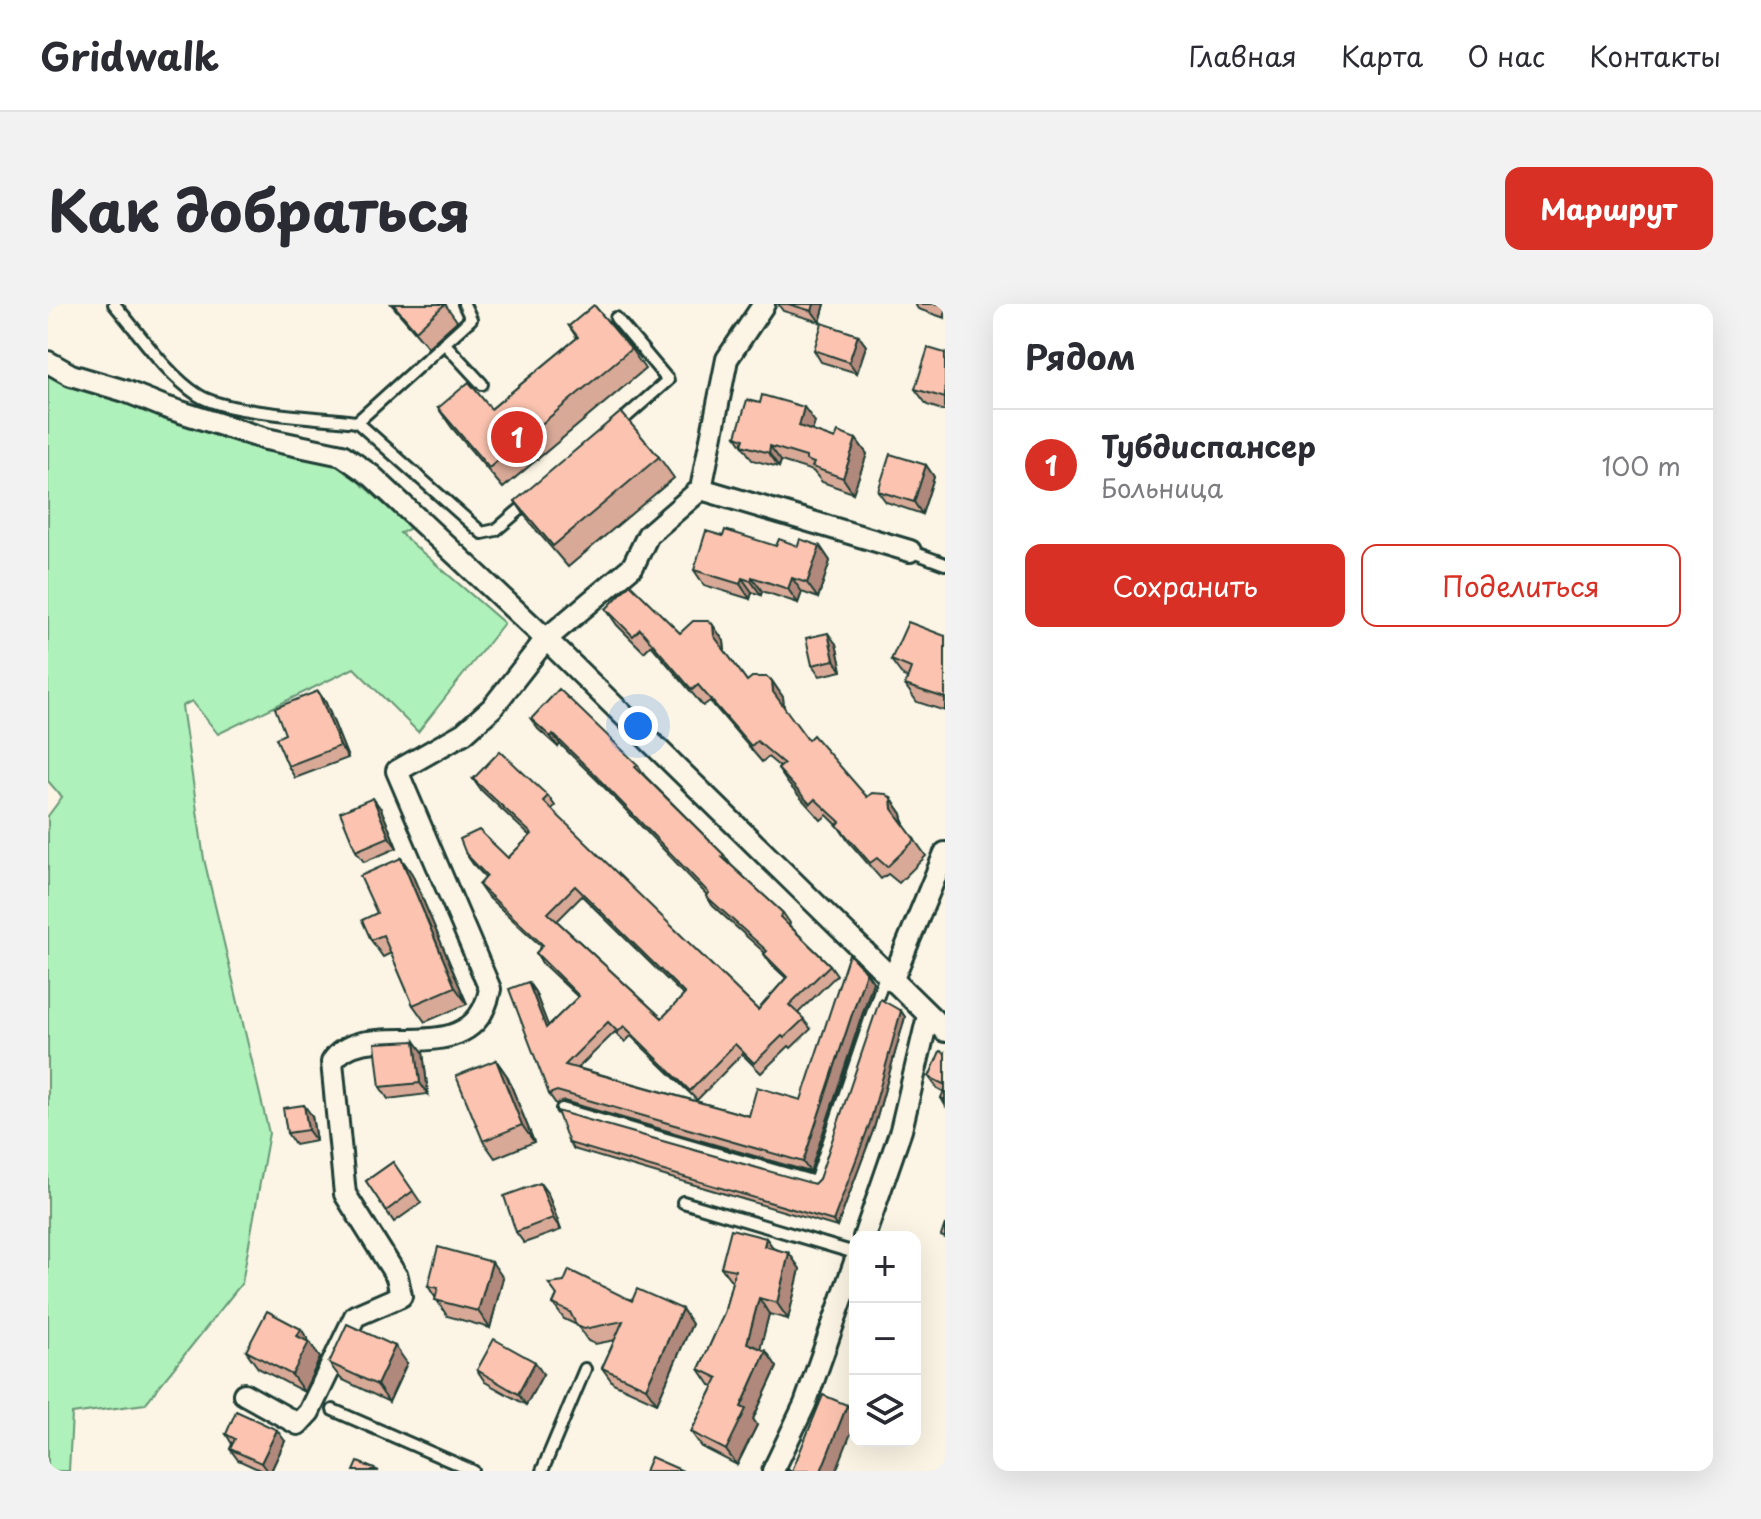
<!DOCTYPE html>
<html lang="ru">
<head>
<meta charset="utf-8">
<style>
	:root { --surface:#fff; --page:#f2f2f3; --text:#2b2b33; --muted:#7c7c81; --line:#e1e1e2; --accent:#d93025 }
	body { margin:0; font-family:"Playpen Sans",sans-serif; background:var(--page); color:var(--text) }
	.controls { position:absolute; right:24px; bottom:24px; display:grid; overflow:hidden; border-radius:16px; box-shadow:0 8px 32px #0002 }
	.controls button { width:72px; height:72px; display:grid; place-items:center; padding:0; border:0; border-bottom:2px solid var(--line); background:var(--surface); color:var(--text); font:40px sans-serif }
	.you { position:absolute; left:590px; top:422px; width:28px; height:28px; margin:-20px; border:6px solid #fff; border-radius:50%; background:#1a73e8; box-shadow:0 0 0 12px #1a73e833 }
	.badge { display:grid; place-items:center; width:52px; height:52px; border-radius:50%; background:var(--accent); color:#fff; font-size:26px; font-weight:700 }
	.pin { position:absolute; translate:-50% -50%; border:4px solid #fff; box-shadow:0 2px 8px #0006 }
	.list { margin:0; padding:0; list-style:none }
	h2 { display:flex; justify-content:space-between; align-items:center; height:104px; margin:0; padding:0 32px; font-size:34px }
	h2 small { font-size:26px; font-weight:400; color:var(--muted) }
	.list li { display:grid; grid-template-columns:52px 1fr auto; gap:24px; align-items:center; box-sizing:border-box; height:112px; padding:0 32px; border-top:2px solid var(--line) }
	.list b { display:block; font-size:30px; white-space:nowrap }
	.list p { margin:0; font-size:26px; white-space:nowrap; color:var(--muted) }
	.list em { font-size:26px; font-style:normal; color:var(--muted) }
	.actions { display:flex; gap:16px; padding:24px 32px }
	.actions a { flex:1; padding:18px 0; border:2px solid var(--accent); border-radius:16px; text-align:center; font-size:28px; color:var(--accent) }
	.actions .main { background:var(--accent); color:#fff }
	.icon { flex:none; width:44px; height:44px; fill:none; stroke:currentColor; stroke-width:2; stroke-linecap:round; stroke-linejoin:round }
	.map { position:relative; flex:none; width:897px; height:1167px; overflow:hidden; border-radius:16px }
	header { display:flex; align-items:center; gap:48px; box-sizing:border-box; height:112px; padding:0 40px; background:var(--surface); border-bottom:2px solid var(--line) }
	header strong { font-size:38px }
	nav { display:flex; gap:44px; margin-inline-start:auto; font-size:28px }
	.intro { display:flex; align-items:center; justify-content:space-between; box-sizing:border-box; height:192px; padding:0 48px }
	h1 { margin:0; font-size:56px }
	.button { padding:20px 36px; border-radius:16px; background:var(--accent); color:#fff; font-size:28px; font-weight:700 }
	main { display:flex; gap:48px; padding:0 48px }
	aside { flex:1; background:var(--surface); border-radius:16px; box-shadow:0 8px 32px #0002 }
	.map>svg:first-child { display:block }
	.green { fill:#aff1ba; stroke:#679777; stroke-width:2 }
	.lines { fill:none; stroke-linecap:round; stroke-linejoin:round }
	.lane-casing { stroke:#1f3d34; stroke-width:16 }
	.street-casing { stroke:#1f3d34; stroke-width:26 }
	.lane { stroke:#fcf5e5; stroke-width:10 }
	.street { stroke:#fcf5e5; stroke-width:20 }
	.wall { fill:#d9a997; stroke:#1f3d34; stroke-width:2; fill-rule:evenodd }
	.shaded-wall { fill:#b0897b; stroke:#1f3d34; stroke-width:2 }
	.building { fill:#fcc4b0; stroke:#1f3d34; stroke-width:2; fill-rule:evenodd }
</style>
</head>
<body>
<header>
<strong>Gridwalk</strong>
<nav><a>Главная</a><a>Карта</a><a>О нас</a><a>Контакты</a></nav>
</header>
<div class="intro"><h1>Как добраться</h1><a class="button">Маршрут</a></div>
<main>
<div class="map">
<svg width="897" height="1167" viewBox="0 0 897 1167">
	<rect width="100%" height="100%" fill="#fcf5e5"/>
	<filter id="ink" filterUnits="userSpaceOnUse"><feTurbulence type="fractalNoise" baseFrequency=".0125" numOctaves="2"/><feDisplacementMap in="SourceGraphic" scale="16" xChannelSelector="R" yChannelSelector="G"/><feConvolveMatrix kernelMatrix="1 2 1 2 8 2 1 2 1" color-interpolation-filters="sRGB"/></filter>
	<g filter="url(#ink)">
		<!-- green -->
		<polygon class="green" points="0,62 294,163 363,224 352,229 456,319 370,428 306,364 170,430 144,397 134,402 156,555 221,829 194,979 97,1100 24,1110 21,1167 0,1167 0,512 14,493 0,477"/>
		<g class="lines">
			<!-- lane casing -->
			<g class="lane-casing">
				<g id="lane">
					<path d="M 66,0 C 92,30 117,69 150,91 C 179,110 272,113 309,118 L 423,15 L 416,0"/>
					<polyline points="568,14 620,76 569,121"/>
					<polyline points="396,39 434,80"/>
					<polyline points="309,118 434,229 448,226 482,197"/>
					<polyline points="862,247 897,260"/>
					<polyline points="514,805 767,878 837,671"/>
					<polyline points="635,898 807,949"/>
					<polyline points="285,1106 425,1167"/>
					<polyline points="494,1167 537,1065"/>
				</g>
			</g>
			<!-- street casing -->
			<g class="street-casing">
				<g id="street">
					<polyline points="0,58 23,71 77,87 117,103 218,135 294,151 324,172 498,335 897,727"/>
					<polyline points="653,185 862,247"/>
					<polyline points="844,677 897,549"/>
					<polyline points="816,933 853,826 880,712"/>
					<path d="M 196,1090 L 250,1120 L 261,1108 L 307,1012 L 353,992 L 349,973 L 297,890 L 284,758 C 316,708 426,773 442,685 L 349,467 L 416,429 L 444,404 L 498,335 L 585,262 L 600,231 L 653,185 L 679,55 L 716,0"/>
					<polyline points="725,1167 757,1100 807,958"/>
				</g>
			</g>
			<!-- lane -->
			<use href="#lane" class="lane"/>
			<!-- street -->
			<use href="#street" class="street"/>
		</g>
		<!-- wall -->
		<g class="wall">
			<polygon points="343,0 397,0 409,17 380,43"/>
			<polygon points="730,0 777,0 772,18 735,7"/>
			<polygon points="867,0 897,0 897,14 870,5"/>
			<polygon points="521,22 583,45 597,65 455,184 404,124 390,104 443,105 529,34"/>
			<polygon points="810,31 818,42 809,69 773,58 766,46"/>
			<polygon points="897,49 897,107 879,101 867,85"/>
			<polygon points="767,118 764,127 787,135 808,135 819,150 805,189 774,178 765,167 733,157 731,163 704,156 688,132"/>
			<polygon points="611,153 626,174 520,263 482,219 467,197"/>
			<polygon points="878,161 886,173 874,210 838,198 830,187"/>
			<polygon points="675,232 728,242 772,242 782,257 770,294 754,288 750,299 714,287 713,291 704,288 702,295 656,281 646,266"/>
			<polygon points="558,305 632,329 676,337 677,347 699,377 724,377 735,393 736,404 760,436 819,493 843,494 854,510 856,521 878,552 851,579 840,570 833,575 800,537 790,522 779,511 773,516 741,481 730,465 732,463 720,453 714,458 662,397 655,402 603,341 596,348 569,321"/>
			<polygon points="897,332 897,407 869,398 857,381 859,374 855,372 843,356"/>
			<polygon points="788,340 794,367 772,372 764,361"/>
			<polygon points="278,399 300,454 247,474 240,462 237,430"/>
			<path d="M 483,415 L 590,461 L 596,471 L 676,551 L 683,561 L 735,609 L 742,619 L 741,621 L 782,661 L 789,671 L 750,709 L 763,725 L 743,744 L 741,742 L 713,769 L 694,750 L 649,796 L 583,732 L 577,738 L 567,728 L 530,764 L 701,812 L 753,796 L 818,668 L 825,678 L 762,868 L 516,797 L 508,800 L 501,790 L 480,678 L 487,688 L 500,722 L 530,693 L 494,659 L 488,649 L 494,643 L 438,591 L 431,581 L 438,574 L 425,560 L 418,550 L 460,554 L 482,532 L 432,485 L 425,475 L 500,492 L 507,502 L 503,506 L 710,706 L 738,674 L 723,660 L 716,650 L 717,649 L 665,602 L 658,592 L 659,591 L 552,479 L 512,440 L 510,443 L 490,425 ZM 534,592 L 636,692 L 614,714 L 509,617 Z"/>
			<polygon points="333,505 349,544 316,558 308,547"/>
			<polygon points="353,554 364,570 419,700 377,718 365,701 343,649 335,653 323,636 329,609"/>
			<polygon points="853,707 857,713 826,824 789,923 525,845 521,839 766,880 771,875"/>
			<polygon points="375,748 380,790 340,795 332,783"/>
			<polygon points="897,749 897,801 893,794 896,788 889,784 881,773"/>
			<polygon points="448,756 459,772 486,838 447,854 435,837"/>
			<polygon points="264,812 268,837 247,841 239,829"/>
			<polygon points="345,858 373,899 346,918 318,877"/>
			<polygon points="500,890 513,926 476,939 468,928"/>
			<polygon points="718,934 726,945 741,949 752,965 740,1015 721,1010 712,1045 718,1047 729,1063 705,1115 709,1121 689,1161 654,1143 643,1128 666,1082 662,1081 651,1065 676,1010 684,978 673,963"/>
			<polygon points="455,974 442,1024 399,1012 380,982"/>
			<polygon points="501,980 634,1005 644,1020 609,1099 565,1079 554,1064 567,1036 547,1040 540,1037 529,1021 516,1015 505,1000 509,991"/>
			<polygon points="253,1025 272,1054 256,1088 210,1064 198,1047"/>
			<polygon points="281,1059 359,1059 341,1098 293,1075"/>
			<polygon points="429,1066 495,1070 478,1101 437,1078"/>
			<polygon points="178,1130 237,1137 223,1167 214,1167 190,1156 182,1145 184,1140"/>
		</g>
		<!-- shaded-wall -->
		<g class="shaded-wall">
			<polygon points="766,0 777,0 772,18 764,7"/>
			<polygon points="810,31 818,42 809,69 801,58"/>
			<polygon points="756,103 767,118 761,137 751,122"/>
			<polygon points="808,135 819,150 805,189 795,174"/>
			<polygon points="722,142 733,157 731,163 721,149"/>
			<polygon points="878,161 886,173 874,210 866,198"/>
			<polygon points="772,242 782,257 770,294 759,279"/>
			<polygon points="704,273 714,287 713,291 703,277"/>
			<polygon points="694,274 704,288 702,295 692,280"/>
			<polygon points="744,274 754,288 750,299 740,285"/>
			<polygon points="665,321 676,337 677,348 666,332"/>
			<polygon points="780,329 788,340 794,367 786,356"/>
			<polygon points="724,377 735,393 736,404 725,388"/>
			<polygon points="270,387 278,399 300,454 292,442"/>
			<polygon points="505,430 512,440 510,443 503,433"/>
			<polygon points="325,494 333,505 349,544 341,533"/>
			<polygon points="843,494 854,510 856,521 844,505"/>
			<polygon points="353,554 364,570 419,700 407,683"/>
			<polygon points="818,668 825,678 762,868 755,858"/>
			<polygon points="480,678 487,688 505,734 498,724"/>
			<polygon points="853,707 857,713 826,824 789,923 785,917"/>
			<polygon points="367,737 375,748 380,790 372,779"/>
			<polygon points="448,756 459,772 486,838 474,821"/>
			<polygon points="256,801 264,812 268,837 260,826"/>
			<polygon points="492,879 500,890 513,926 505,914"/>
			<polygon points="718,934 729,949 716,942"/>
			<polygon points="741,949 752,965 740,1015 729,999"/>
			<polygon points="444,958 455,974 442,1024 430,1007"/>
			<polygon points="711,994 721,1010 710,1054 699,1039"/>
			<polygon points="634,1005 644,1020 609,1099 598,1084"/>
			<polygon points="253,1025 272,1054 256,1088 244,1071 249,1032"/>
			<polygon points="347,1042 359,1059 341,1098 329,1081"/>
			<polygon points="718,1047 729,1063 705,1115 709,1121 689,1161 678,1146 693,1103"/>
			<polygon points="487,1058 495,1070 478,1101 470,1090"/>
			<polygon points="799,1101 807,1113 807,1119 788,1167 773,1167"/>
			<polygon points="229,1126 237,1137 223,1167 219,1167 213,1159"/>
		</g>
		<!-- building -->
		<g class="building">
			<polygon points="345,0 397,0 368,27"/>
			<polygon points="740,0 766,0 764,7"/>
			<polygon points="546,1 583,45 441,164 390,104 421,78 443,105 530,33 521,22"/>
			<polygon points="774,19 810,31 801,58 766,46"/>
			<polygon points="880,44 897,49 897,94 867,85"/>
			<polygon points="714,91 756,103 751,122 787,135 790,128 808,135 795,174 764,163 766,159 758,156 758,153 722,142 721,149 694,141 696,135 688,132 699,96 712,99"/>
			<polygon points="573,108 611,153 505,242 467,197"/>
			<polygon points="842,150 878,161 866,198 830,187"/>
			<polygon points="677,226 728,242 731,235 750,242 752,235 772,242 759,279 744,274 740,285 704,273 703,277 694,274 692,280 646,266 658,227 675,232"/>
			<polygon points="582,280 632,329 645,317 660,317 665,321 666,332 699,377 704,373 719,373 724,377 725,388 760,436 765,431 819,493 824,489 838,490 843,494 844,505 867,536 839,563 829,554 822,559 789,521 792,518 767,495 762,500 730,465 736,460 709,437 703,442 650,381 644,386 592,325 585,332 558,305"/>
			<polygon points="860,318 897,332 897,394 857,381 863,364 843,356"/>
			<polygon points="780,329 786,356 764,361 758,334"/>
			<path d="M 511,385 L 590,461 L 587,463 L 676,551 L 674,553 L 735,609 L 732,613 L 782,661 L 741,701 L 756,715 L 736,734 L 734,732 L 706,759 L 687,740 L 642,787 L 576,722 L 570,728 L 560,718 L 517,761 L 701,812 L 709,783 L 753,796 L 801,650 L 818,668 L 755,858 L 509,787 L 501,790 L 461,685 L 480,678 L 498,724 L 531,692 L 488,649 L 495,641 L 431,581 L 439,572 L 418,550 L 412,535 L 431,526 L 460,554 L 484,530 L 425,475 L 452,447 L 500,492 L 495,497 L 710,706 L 739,673 L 716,650 L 719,647 L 658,592 L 661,589 L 545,469 L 505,430 L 503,433 L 483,415 ZM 527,582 L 637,690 L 614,714 L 500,609 Z"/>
			<polygon points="270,387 292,442 240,462 228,434 237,430 227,404"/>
			<polygon points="325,494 341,533 308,547 292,508"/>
			<polygon points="353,554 407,683 365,701 335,631 323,636 314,616 329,609 312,572"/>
			<polygon points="832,695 853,707 822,819 785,917 521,839 509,807 766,880 771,875"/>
			<polygon points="367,737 372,779 332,783 327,739"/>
			<polygon points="892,747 897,749 897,781 881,773"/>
			<polygon points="448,756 474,821 435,837 408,772"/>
			<polygon points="897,784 897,796 893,794"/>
			<polygon points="256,801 260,826 239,829 235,804"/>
			<polygon points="345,858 365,887 338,907 318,877"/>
			<polygon points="492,879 505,914 468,928 456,892"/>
			<polygon points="897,920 897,934 893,932"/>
			<polygon points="683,925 718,934 716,942 741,949 729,999 711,994 699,1039 718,1047 693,1103 698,1105 678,1146 643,1128 670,1074 651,1065 676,1010 687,966 673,963"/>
			<polygon points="390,943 444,958 430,1007 387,996 390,984 380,982"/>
			<polygon points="521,966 584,997 589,985 634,1005 598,1084 554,1064 575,1017 536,1025 529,1022 522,1008 505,1000 509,991 501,980 516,978"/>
			<polygon points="219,1007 253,1025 249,1032 261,1038 244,1071 198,1047"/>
			<polygon points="299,1020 347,1042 329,1081 281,1059"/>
			<polygon points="446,1035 487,1058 470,1090 429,1066"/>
			<polygon points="775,1091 799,1101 773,1167 737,1167 738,1165 744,1167"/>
			<polygon points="188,1107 229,1126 213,1159 182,1145 187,1135 178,1130"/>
			<polygon points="603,1153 635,1167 597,1167"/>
			<polygon points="310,1158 331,1167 306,1167"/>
		</g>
	</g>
</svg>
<div class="controls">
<button>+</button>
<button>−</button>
<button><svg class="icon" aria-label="layers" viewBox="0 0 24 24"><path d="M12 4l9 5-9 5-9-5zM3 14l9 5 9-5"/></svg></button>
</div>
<div class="you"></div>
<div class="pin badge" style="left:469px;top:133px">1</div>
</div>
<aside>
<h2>Рядом<small></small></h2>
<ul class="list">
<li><span class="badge">1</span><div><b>Тубдиспансер</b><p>Больница</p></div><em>100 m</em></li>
</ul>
<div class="actions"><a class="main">Сохранить</a><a>Поделиться</a></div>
</aside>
</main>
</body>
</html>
